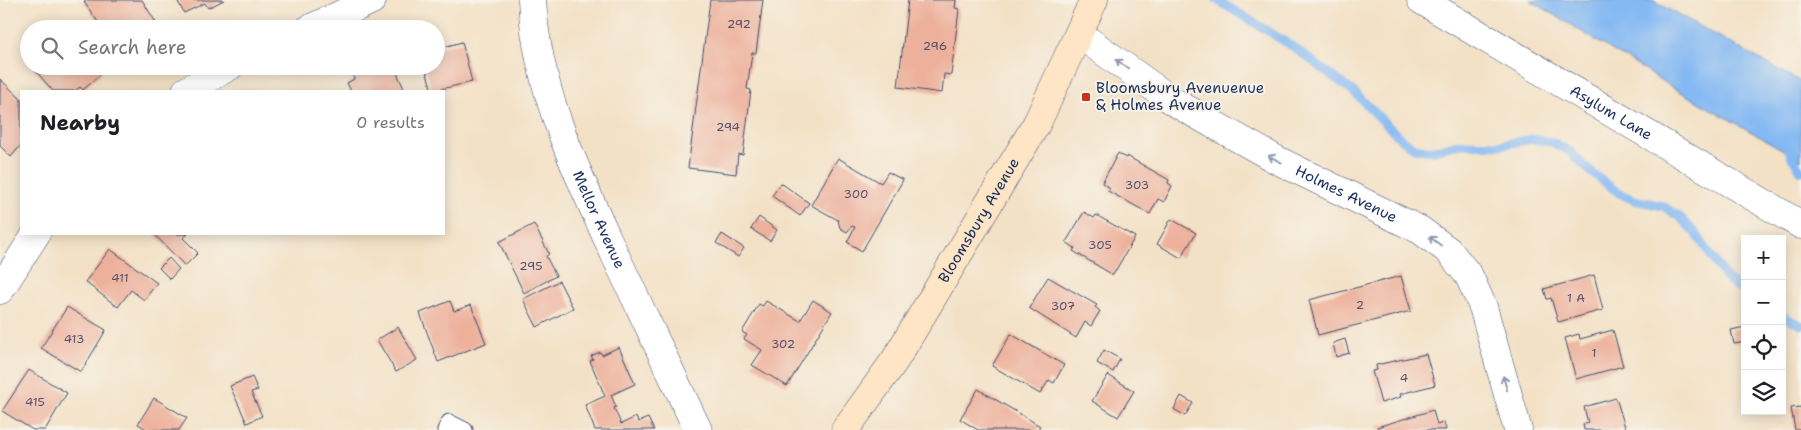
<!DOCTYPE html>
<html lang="en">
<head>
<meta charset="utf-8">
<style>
	:root { --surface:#fff; --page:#f6f6f6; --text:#202124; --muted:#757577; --line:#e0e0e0 }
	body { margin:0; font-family:"Shantell Sans",sans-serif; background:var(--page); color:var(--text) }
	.controls { position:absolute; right:15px; bottom:15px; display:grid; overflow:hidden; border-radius:0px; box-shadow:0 2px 12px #0003 }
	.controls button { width:45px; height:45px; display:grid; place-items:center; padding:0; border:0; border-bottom:1px solid var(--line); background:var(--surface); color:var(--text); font:25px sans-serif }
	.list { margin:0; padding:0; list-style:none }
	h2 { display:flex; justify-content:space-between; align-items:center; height:65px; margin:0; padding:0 20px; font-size:21px }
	h2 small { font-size:16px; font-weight:400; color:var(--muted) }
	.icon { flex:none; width:28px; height:28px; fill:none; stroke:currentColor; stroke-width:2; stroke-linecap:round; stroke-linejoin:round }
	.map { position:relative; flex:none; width:1801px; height:430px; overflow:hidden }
	.search { position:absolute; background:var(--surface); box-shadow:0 2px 12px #0003; left:20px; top:20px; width:425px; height:55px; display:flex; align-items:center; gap:12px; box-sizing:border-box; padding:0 18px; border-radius:28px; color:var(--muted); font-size:19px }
	.panel { position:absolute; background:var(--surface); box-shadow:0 2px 12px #0003; left:20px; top:90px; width:425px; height:145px; border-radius:0px }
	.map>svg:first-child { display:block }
	.water { fill:#85b9f3; stroke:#5074a8 }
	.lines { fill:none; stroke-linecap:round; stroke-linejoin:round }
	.stream { stroke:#85b9f3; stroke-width:9 }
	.building { fill:#edb19b }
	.lane-casing { stroke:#3b4a6e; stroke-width:17 }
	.street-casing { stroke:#3b4a6e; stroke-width:29 }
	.secondary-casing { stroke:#3b4a6e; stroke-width:29 }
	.lane { stroke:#fff; stroke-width:15 }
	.street { stroke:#fff; stroke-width:28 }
	.secondary { stroke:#fde5c5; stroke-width:28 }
	.oneway { stroke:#8d97ae }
	.poi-dot { fill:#c8321e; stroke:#f7f3e8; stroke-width:2 }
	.labels { text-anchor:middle; stroke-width:4; stroke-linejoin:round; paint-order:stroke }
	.number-label { font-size:12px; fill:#50506d }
	.poi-label { font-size:15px; fill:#1b2f5e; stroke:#f7f3e8; text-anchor:start }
	.street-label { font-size:15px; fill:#1b2f5e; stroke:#f7f3e8 }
</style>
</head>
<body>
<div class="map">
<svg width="1801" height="430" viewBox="0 0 1801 430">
	<rect width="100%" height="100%" fill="#f7f3e8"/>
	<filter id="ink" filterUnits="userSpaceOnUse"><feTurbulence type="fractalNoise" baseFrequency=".02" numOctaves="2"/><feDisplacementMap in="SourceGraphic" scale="10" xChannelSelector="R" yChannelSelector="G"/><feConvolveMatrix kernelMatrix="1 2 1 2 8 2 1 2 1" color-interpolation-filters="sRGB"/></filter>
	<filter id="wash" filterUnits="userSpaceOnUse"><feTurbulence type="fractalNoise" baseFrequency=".0096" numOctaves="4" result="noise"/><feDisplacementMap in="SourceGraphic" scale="20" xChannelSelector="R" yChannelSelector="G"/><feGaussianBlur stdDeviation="1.12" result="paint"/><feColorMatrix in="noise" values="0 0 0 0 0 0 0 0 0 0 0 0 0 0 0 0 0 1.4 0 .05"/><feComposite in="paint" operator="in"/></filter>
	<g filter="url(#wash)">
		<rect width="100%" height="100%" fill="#f3e1c6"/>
		<!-- water -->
		<polygon class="water" points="1530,0 1652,0 1801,82 1801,160 1672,87"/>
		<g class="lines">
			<!-- stream -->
			<g class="stream">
				<polyline points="1217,0 1292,46 1355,93 1401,139 1414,148 1431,151 1458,144 1501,145 1532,139 1552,142 1569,151 1592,173 1619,193 1634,200 1663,206 1681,218 1697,235 1725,277 1745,293"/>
				<polyline points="1788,143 1791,156 1801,171"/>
				<polyline points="1782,316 1801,325"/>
			</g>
		</g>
		<g id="blocks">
			<!-- building -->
			<g class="building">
				<polygon points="87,0 142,0 160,29 103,29 84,2"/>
				<polygon points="177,0 224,0 208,8 205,3 184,13"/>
				<polygon points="710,0 763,0 756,53 752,53 747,89 751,90 743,155 738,154 736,174 688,168"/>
				<polygon points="908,0 956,0 955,8 959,9 951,75 944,74 942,93 898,87"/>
				<polygon points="462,42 472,82 432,91 425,66 436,66 436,49"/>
				<polygon points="37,66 94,66 101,74 83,90 80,87 75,91 53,91 34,69"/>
				<polygon points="362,66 369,66 373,74 394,66 405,91 351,91 347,83 354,79 351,71"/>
				<polygon points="0,79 21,99 21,145 11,157 0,146"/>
				<polygon points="1118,153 1126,158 1127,156 1169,180 1168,183 1172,186 1164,202 1158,199 1150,214 1108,191 1110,188 1102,183"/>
				<polygon points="838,158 881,183 888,172 903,180 862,251 847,242 855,227 852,226 847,232 840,228 838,220 811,205"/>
				<polygon points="781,183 809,203 800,216 772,196"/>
				<polygon points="1084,212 1094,218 1096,215 1135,237 1113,275 1073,251 1075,248 1066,242"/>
				<polygon points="759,217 777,230 770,241 751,229"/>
				<polygon points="1171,219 1196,233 1181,258 1157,244"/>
				<polygon points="534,224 549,254 546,256 556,276 524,293 499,242"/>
				<polygon points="154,234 188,234 183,238 198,253 185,266"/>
				<polygon points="722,234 744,248 738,257 716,243"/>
				<polygon points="110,249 157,283 144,300 131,290 118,307 85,282"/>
				<polygon points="169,258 179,269 170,279 159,268"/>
				<polygon points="1594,275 1603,310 1558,322 1551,298 1547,299 1544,289"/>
				<polygon points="1401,276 1411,311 1318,335 1309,300"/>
				<polygon points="1048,277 1097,305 1095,307 1100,311 1091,326 1085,322 1076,338 1029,308"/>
				<polygon points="559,281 573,308 537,327 523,299"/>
				<polygon points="813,300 832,312 787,386 752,365 762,350 744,339 747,335 742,332 759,304 763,306 766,301 800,321"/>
				<polygon points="450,301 454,311 471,305 486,343 438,362 420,313"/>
				<polygon points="67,307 106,330 81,372 41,348"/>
				<polygon points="398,327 417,360 396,372 377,340"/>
				<polygon points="1745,327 1745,342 1734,344 1731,330"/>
				<polygon points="1613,330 1623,366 1576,379 1565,338 1579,334 1580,339"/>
				<polygon points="1011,334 1064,365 1054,383 1049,380 1040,394 992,366"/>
				<polygon points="1345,339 1349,353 1336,357 1333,343"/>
				<polygon points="619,347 635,384 611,395 616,407 614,408 621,424 636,417 638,422 648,418 654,430 595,430 585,405 605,396 590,361 593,359 591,356 600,352 602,355"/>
				<polygon points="1104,350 1120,359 1113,372 1097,363"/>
				<polygon points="1426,354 1435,385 1400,394 1401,397 1381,403 1372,371 1377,370 1376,365"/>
				<polygon points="29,370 67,393 45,430 33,430 2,411"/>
				<polygon points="1108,375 1134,391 1118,417 1092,401"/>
				<polygon points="252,377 258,390 251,392 262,416 247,423 230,386"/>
				<polygon points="978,389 1040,426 1037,430 978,430 960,419"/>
				<polygon points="1181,396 1193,403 1185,416 1174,409"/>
				<polygon points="154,398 187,418 179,430 148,430 138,424"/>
				<polygon points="1616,398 1626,430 1584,430 1583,424 1588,423 1584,407"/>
				<polygon points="1801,407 1801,430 1795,430 1791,408"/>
				<polygon points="1433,410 1437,425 1444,422 1446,430 1378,430 1377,427"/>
			</g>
		</g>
	</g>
	<g filter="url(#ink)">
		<use href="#blocks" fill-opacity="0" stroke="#3b4a6e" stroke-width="1"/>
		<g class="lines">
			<!-- lane casing -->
			<g class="lane-casing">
				<polyline id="lane" points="445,430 449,422 465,430"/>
			</g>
			<!-- street casing -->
			<g class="street-casing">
				<g id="street">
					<path id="s1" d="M 532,0 C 537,92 577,173 615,255 C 643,313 670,372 698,430"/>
					<path id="s2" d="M 1421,0 L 1801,225"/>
					<polyline points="309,29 372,0"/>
					<path id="s3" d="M 1079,34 L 1174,102 L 1277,160 L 1420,230 L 1449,251 L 1469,276 L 1483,307 L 1518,430"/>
					<polyline points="186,91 230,66"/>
					<polyline points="0,290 36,234"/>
				</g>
			</g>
			<!-- secondary casing -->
			<g class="secondary-casing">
				<g id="secondary">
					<path id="s4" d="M 845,430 L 895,360 L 1037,123 L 1094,0"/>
				</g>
			</g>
			<!-- lane -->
			<use href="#lane" class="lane"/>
			<!-- street -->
			<use href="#street" class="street"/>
			<!-- secondary -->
			<use href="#secondary" class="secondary"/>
		</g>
		<!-- one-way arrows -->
		<defs><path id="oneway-shaft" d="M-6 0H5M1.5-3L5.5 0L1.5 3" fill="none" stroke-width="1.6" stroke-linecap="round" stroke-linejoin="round" transform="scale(1.25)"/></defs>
		<g class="oneway">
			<use href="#oneway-shaft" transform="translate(1122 64) rotate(-144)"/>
			<use href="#oneway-shaft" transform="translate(1275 159) rotate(-152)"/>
			<use href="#oneway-shaft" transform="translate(1435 241) rotate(-143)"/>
			<use href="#oneway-shaft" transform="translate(1505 383) rotate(-106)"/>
		</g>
	</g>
	<!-- markers -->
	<rect class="poi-dot" x="1081" y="92" width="10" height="10" rx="2.5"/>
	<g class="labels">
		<!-- number labels -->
		<g class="number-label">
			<text x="739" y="28">292</text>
			<text x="935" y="50">296</text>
			<text x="728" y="131">294</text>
			<text x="1137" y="189">303</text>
			<text x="856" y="198">300</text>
			<text x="1100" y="249">305</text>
			<text x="531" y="270">295</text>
			<text x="120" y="282">411</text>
			<text x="1576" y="302">1 A</text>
			<text x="1360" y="309">2</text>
			<text x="1063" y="310">307</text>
			<text x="74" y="343">413</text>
			<text x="783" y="348">302</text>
			<text x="1594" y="357">1</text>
			<text x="1404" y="382">4</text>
			<text x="35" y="406">415</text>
		</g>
		<!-- poi labels -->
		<g class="poi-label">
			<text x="1096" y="93">Bloomsbury Avenuenue<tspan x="1096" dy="17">&amp; Holmes Avenue</tspan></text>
		</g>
		<!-- street labels -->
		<g class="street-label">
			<text dy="5" stroke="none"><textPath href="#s2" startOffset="221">Asylum Lane</textPath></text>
			<text dy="5" stroke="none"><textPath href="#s3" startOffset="312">Holmes Avenue</textPath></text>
			<text dy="5" stroke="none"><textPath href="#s1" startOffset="231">Mellor Avenue</textPath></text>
			<text dy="5" stroke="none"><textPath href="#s4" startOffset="249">Bloomsbury Avenue</textPath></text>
		</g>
	</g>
</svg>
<div class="controls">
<button>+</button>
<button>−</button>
<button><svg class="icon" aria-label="locate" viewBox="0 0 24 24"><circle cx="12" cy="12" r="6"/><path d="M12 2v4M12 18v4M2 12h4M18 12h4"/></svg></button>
<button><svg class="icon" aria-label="layers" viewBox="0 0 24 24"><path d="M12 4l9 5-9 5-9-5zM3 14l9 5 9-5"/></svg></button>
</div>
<div class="search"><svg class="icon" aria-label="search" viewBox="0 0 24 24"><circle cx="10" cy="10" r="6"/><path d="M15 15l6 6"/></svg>Search here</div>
<section class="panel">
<h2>Nearby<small>0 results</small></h2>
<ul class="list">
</ul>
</section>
</div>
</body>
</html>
